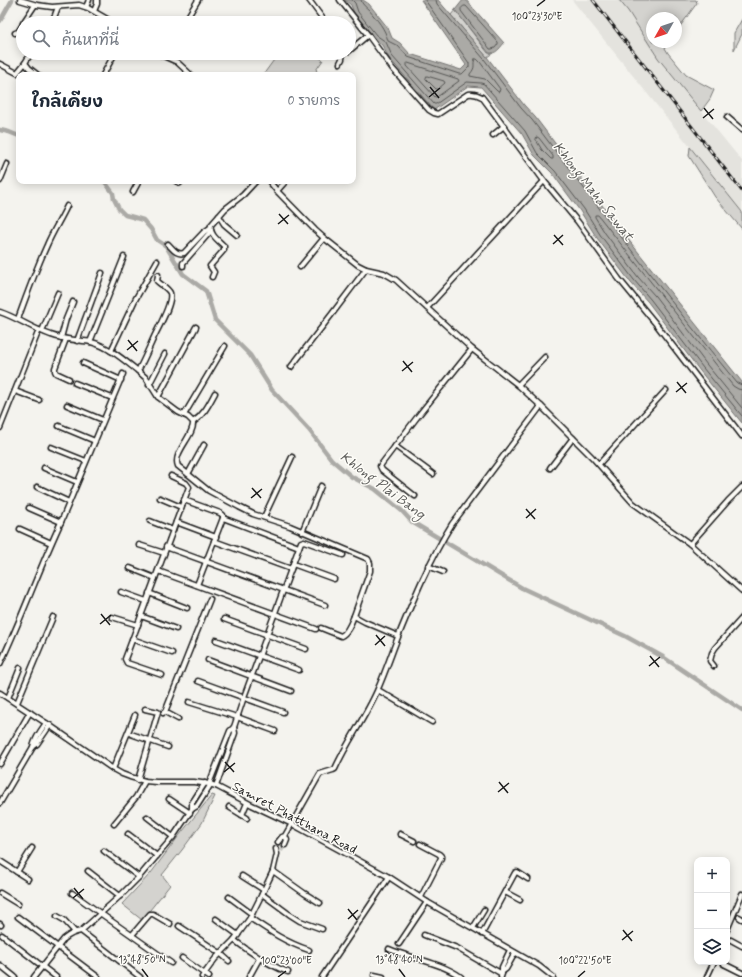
<!DOCTYPE html>
<html lang="th">
<head>
<meta charset="utf-8">
<style>
	:root { --surface:#fff; --page:#f2f2f3; --text:#1f2937; --muted:#747a83; --line:#e0e1e3 }
	body { margin:0; font-family:Mynerve,"Playpen Sans Thai",sans-serif; background:var(--page); color:var(--text) }
	.controls { position:absolute; right:12px; bottom:12px; display:grid; overflow:hidden; border-radius:8px; box-shadow:0 2px 10px #0003 }
	.controls button { width:36px; height:36px; display:grid; place-items:center; padding:0; border:0; border-bottom:1px solid var(--line); background:var(--surface); color:var(--text); font:20px sans-serif }
	.compass { position:absolute; left:646px; top:12px; width:36px; height:36px; border-radius:50%; background:var(--surface); box-shadow:0 2px 10px #0003; rotate:230deg }
	.list { margin:0; padding:0; list-style:none }
	h2 { display:flex; justify-content:space-between; align-items:center; height:52px; margin:0; padding:0 16px; font-size:17px }
	h2 small { font-size:13px; font-weight:400; color:var(--muted) }
	.icon { flex:none; width:22px; height:22px; fill:none; stroke:currentColor; stroke-width:2; stroke-linecap:round; stroke-linejoin:round }
	.map { position:relative; flex:none; width:742px; height:977px; overflow:hidden }
	.search { position:absolute; background:var(--surface); box-shadow:0 2px 10px #0003; left:16px; top:16px; width:340px; height:44px; display:flex; align-items:center; gap:10px; box-sizing:border-box; padding:0 14px; border-radius:22px; color:var(--muted); font-size:15px }
	.panel { position:absolute; background:var(--surface); box-shadow:0 2px 10px #0003; left:16px; top:72px; width:340px; height:112px; border-radius:8px }
	.map>svg:first-child { display:block }
	.built { fill:#e4e3de }
	.green { fill:#d4d3cf; stroke:#787876 }
	.water { fill:#abaaa6; stroke:#72716f }
	.lines { fill:none; stroke-linecap:round; stroke-linejoin:round }
	.shore { stroke:#555553; stroke-width:1 }
	.canal { stroke:#abaaa6; stroke-width:4.5 }
	.minor-tunnel { stroke:#c9c8c4; stroke-width:4; stroke-dasharray:4 2; stroke-linecap:butt }
	.minor-casing { stroke:#1c1c1c; stroke-width:7 }
	.minor { stroke:#fdfcf7; stroke-width:4 }
	.rail-casing { stroke:#1c1c1c; stroke-width:3 }
	.rail { stroke:#fdfcf7; stroke-width:1.5; stroke-dasharray:4.5; stroke-linecap:butt }
	.ticks { fill:none; stroke:#1c1c1c; stroke-width:1.5 }
	.labels { text-anchor:middle; stroke-width:3; stroke-linejoin:round; paint-order:stroke }
	.street-label { font-size:13px; fill:#1c1c1c; stroke:#fdfcf7 }
	.water-label { font-size:14px; font-style:italic; fill:#5c5c5a; stroke:#fdfcf7 }
	.ticks-label { font-size:10px; text-anchor:middle; fill:#1c1c1c; stroke:#fdfcf7; stroke-width:3; stroke-linejoin:round; paint-order:stroke }
</style>
</head>
<body>
<div class="map">
<svg width="742" height="977" viewBox="0 0 742 977">
	<rect width="100%" height="100%" fill="#f4f3ee"/>
	<filter id="ink" filterUnits="userSpaceOnUse"><feTurbulence type="fractalNoise" baseFrequency=".025" numOctaves="2"/><feDisplacementMap in="SourceGraphic" scale="8" xChannelSelector="R" yChannelSelector="G"/><feConvolveMatrix kernelMatrix="1 2 1 2 8 2 1 2 1" color-interpolation-filters="sRGB"/></filter>
	<g filter="url(#ink)">
		<!-- built -->
		<polygon class="built" points="572,0 619,0 628,11 658,58 742,161 742,212 716,179"/>
		<!-- green -->
		<g class="green">
			<polygon points="619,0 696,0 697,3 676,32 676,18 652,18 652,42 669,42 665,48 668,53 686,75 714,90 710,99 701,111 658,58 628,11"/>
			<polygon points="455,10 488,53 493,53 487,57 451,15"/>
			<polygon points="742,19 742,34 734,50 734,33"/>
			<polygon points="279,53 313,53 323,60 316,70 320,75 263,75"/>
			<polygon points="690,147 742,212 742,229 715,197 689,156"/>
			<polygon points="212,795 215,796 202,823 182,850 162,875 170,885 142,920 122,904 151,873 178,837"/>
		</g>
		<!-- water -->
		<g class="water">
			<polygon points="345,0 363,0 369,4 388,28 392,38 400,43 410,54 461,70 466,65 421,0 438,0 487,57 524,105 535,117 627,238 742,382 742,423 700,371 648,302 631,283 597,238 580,211 552,173 534,155 522,134 481,87 468,86 434,110 389,58 382,45 373,38 354,13 351,5"/>
			<path d="M 463,0 L 466,0 L 504,43 C 499,49 496,54 489,53 L 455,10 Z"/>
		</g>
		<g class="lines">
			<!-- shore -->
			<g class="shore">
				<polyline points="352,0 355,3 358,12 376,35 386,42 392,56 434,104 436,104 467,82 481,83 484,84 525,131 537,153 555,171 584,209 601,236 634,280 651,300 703,368 742,416"/>
				<path d="M 361,0 C 362,5 366,7 369,10 C 377,20 385,28 388,41 L 398,46 L 408,57 L 459,74 L 462,74 L 469,67 L 469,63 L 425,0"/>
				<path d="M 436,0 L 437,4 L 484,59 L 521,108 L 532,120 C 599,208 666,297 737,383 L 742,385"/>
				<polygon points="464,6 466,6 498,42 498,44 495,48 492,49 490,49 461,11 461,9"/>
				<path d="M 475,59 L 477,59 L 480,62 L 500,89 L 499,92 L 497,91 L 485,79 L 470,76 L 470,74 C 477,66 472,65 475,59 Z"/>
				<polygon points="408,63 458,79 459,81 437,97 435,97 407,66 407,64"/>
				<polygon points="427,76 444,81 445,83 438,89 436,89 426,79"/>
				<polygon points="537,137 539,138 553,156 553,159 551,159 542,150 536,140"/>
				<polyline points="742,390 738,389 733,386 598,215 595,215 595,217 605,233 638,277 655,296 707,365 742,408"/>
			</g>
			<!-- canal -->
			<g class="canal">
				<polyline points="0,21 12,0"/>
				<polyline points="0,130 9,132 19,136"/>
				<polyline points="103,181 105,182 113,193 114,199 119,209 125,215 133,217 143,220 151,229 157,240 166,246 183,274 206,291 215,320 250,355 272,390 309,430 332,460 352,477 375,489 402,511 412,522 522,588 625,636 663,657 742,710"/>
			</g>
			<!-- minor-tunnel -->
			<polyline class="minor-tunnel" points="281,851 285,845"/>
			<!-- minor casing -->
			<g class="minor-casing">
				<g id="minor">
					<polyline points="20,0 37,5 52,7 79,5 88,8 114,23"/>
					<polyline points="309,0 326,23"/>
					<path d="M 340,0 L 368,35 L 392,68 L 429,110 L 434,113 L 438,114 L 468,94 C 473,93 477,94 482,97 L 544,181 L 578,222 L 619,279 L 656,324 L 742,436"/>
					<polyline points="86,7 89,0"/>
					<polyline points="94,11 97,4 97,0"/>
					<polyline points="23,23 35,5"/>
					<polyline points="50,23 55,15 58,7"/>
					<polyline points="184,23 198,0"/>
					<polyline points="15,33 18,32 23,24"/>
					<polyline points="349,51 368,35"/>
					<polyline points="157,53 177,62 191,75"/>
					<polyline points="25,63 29,68 38,75"/>
					<polyline points="340,63 342,59 343,53"/>
					<polyline points="0,64 17,73 25,63 31,53"/>
					<polyline points="103,75 115,53"/>
					<polyline points="727,117 742,130"/>
					<polyline points="493,135 504,126"/>
					<polyline points="0,181 7,164"/>
					<polyline points="176,181 180,183"/>
					<polyline points="269,181 277,191 315,230 324,238 358,265 366,269 384,273 396,280 472,349 518,385 541,406 592,457 633,503 690,544 742,591"/>
					<polyline points="277,191 286,181"/>
					<polyline points="133,192 139,181"/>
					<polyline points="219,216 224,224 237,235"/>
					<path d="M 168,244 C 173,249 176,255 184,253 L 204,232 L 210,228"/>
					<polyline points="183,266 183,263 211,231"/>
					<polyline points="300,267 324,238"/>
					<path d="M 158,275 L 157,281 C 161,285 168,288 170,293 C 173,303 158,328 154,337 C 149,348 144,360 138,371 L 146,378 L 158,397 L 178,412 L 188,417 L 193,422 C 195,435 172,453 178,466 L 209,491 L 239,507 L 253,514 L 290,526 L 368,559 L 370,563 L 370,571 L 354,616 L 365,622 L 398,636"/>
					<path d="M 212,277 L 214,272 L 210,266 L 224,250 L 224,246 C 218,240 209,234 211,225 L 225,209 L 243,195 L 256,181"/>
					<polyline points="427,308 544,181"/>
					<path d="M 0,312 C 18,318 33,329 51,335 C 64,340 78,340 91,342 C 108,346 124,360 138,371"/>
					<path d="M 18,319 C 27,294 36,269 47,245 C 53,231 61,219 67,206"/>
					<polyline points="42,331 58,293"/>
					<polyline points="61,338 66,319 73,302"/>
					<polyline points="66,339 55,368 55,371 56,373 69,379"/>
					<polyline points="77,341 102,273"/>
					<polyline points="90,342 124,257"/>
					<polyline points="111,351 135,300 157,261"/>
					<polyline points="83,363 121,380"/>
					<polyline points="291,367 332,314 366,269"/>
					<polyline points="75,383 112,398"/>
					<polyline points="149,385 165,354"/>
					<polyline points="518,385 545,357"/>
					<polyline points="15,391 39,400"/>
					<polyline points="158,397 196,327"/>
					<polyline points="67,405 103,420"/>
					<polyline points="184,415 225,346"/>
					<path d="M 193,422 C 204,415 209,404 215,393"/>
					<polyline points="59,426 95,441"/>
					<polyline points="0,428 39,330"/>
					<polyline points="395,446 433,474"/>
					<polyline points="51,447 86,461"/>
					<polyline points="599,464 666,390"/>
					<polyline points="44,468 77,482"/>
					<polyline points="550,468 573,438"/>
					<polyline points="188,474 204,445"/>
					<polyline points="37,487 69,502"/>
					<polyline points="415,496 382,470 380,466 418,416 472,349"/>
					<polyline points="160,498 181,507"/>
					<polyline points="184,500 220,513 223,515 223,518 197,585"/>
					<polyline points="29,508 61,522"/>
					<polyline points="264,517 292,457"/>
					<polyline points="223,518 299,547"/>
					<polyline points="150,521 173,530"/>
					<polyline points="176,522 216,537"/>
					<polyline points="20,529 51,543"/>
					<polyline points="302,532 321,486"/>
					<polyline points="214,541 291,569"/>
					<polyline points="690,544 728,501 742,487"/>
					<polyline points="139,545 164,553"/>
					<polyline points="166,547 325,605"/>
					<polyline points="293,564 334,579"/>
					<polyline points="428,566 443,572"/>
					<polyline points="130,568 155,578"/>
					<polyline points="158,571 316,629"/>
					<polyline points="121,592 146,601"/>
					<polyline points="149,593 187,608"/>
					<polyline points="141,616 176,629"/>
					<polyline points="112,617 138,625"/>
					<polyline points="224,619 306,649"/>
					<path d="M 321,628 L 341,636 C 347,634 351,623 354,616"/>
					<polyline points="132,639 172,653"/>
					<polyline points="216,640 299,670"/>
					<polyline points="208,660 291,691"/>
					<path d="M 0,664 C 22,618 39,569 61,522 L 123,374"/>
					<polyline points="714,666 710,661 712,653 715,648 742,618"/>
					<polyline points="162,675 127,663 125,659 189,487 186,483 171,476"/>
					<polyline points="198,681 283,712"/>
					<polyline points="378,690 432,722"/>
					<polyline points="0,693 46,723 113,769 122,774 130,777 145,781 156,782 194,782 209,784 216,786 252,805 292,824 389,877 427,902 539,966 553,977"/>
					<polyline points="8,698 20,668"/>
					<polyline points="189,702 237,717 275,731"/>
					<polyline points="17,703 53,617"/>
					<polyline points="165,712 210,599"/>
					<polyline points="163,713 165,712 178,719"/>
					<polyline points="131,734 168,747"/>
					<path d="M 33,747 C 35,738 41,730 46,723"/>
					<polyline points="0,764 30,712"/>
					<polyline points="113,769 135,715"/>
					<polyline points="138,780 158,712 145,709"/>
					<polyline points="209,784 230,731 234,727"/>
					<polyline points="216,786 235,733 234,727 244,697 301,542 304,541 343,555"/>
					<polyline points="169,799 190,813"/>
					<polyline points="0,803 33,747 37,744 50,725"/>
					<polyline points="229,807 247,818"/>
					<polyline points="192,809 192,803 205,783"/>
					<polyline points="242,815 247,803"/>
					<polyline points="147,817 173,837"/>
					<polyline points="114,824 136,797 145,781"/>
					<polyline points="128,834 157,856"/>
					<polyline points="400,834 414,841"/>
					<path d="M 278,842 L 282,837 L 285,836 L 286,834 L 320,774 L 333,770 L 335,769 C 347,742 365,718 377,691 C 385,673 391,655 398,637 C 414,598 430,559 452,524 L 541,406"/>
					<polyline points="420,844 439,854 441,856 441,858 421,897"/>
					<polyline points="285,845 287,840 285,836"/>
					<polyline points="104,851 139,877"/>
					<polyline points="0,861 28,879"/>
					<polyline points="88,871 120,896"/>
					<polyline points="273,871 304,893 320,903"/>
					<polyline points="17,872 32,848"/>
					<polyline points="242,876 264,890"/>
					<polyline points="505,892 520,900"/>
					<polyline points="0,893 18,904"/>
					<polyline points="72,893 100,913 171,963"/>
					<polyline points="262,894 289,914 300,921 322,929"/>
					<polyline points="229,897 252,914"/>
					<polyline points="57,916 64,920 75,932"/>
					<polyline points="18,917 98,977"/>
					<polyline points="739,917 742,919"/>
					<path d="M 250,918 C 269,931 287,943 309,950"/>
					<polyline points="216,919 238,935"/>
					<polyline points="0,924 1,925"/>
					<polyline points="179,926 220,953 229,961"/>
					<polyline points="473,928 484,910"/>
					<polyline points="727,930 742,894"/>
					<polyline points="81,931 140,977"/>
					<polyline points="482,934 515,873 517,872 528,879"/>
					<polyline points="2,935 56,977"/>
					<polyline points="132,935 150,914 153,914 170,924"/>
					<polyline points="424,935 457,948 502,974"/>
					<path d="M 234,940 C 251,953 268,965 288,972"/>
					<polyline points="731,940 742,946"/>
					<polyline points="399,944 427,902"/>
					<path d="M 389,949 C 413,959 440,962 461,977"/>
					<polyline points="182,958 209,977"/>
					<polyline points="724,964 742,973"/>
					<polyline points="0,965 15,977"/>
					<polyline points="502,972 506,969 515,953"/>
					<polyline points="374,975 383,977"/>
					<path d="M 34,977 L 64,939 C 70,934 74,932 81,931 L 120,896 L 139,877 L 173,837 L 192,809 L 197,806 L 211,784"/>
					<polyline points="202,977 215,959 234,940 250,918 264,890 273,871 277,854 276,849"/>
					<polyline points="249,977 259,959"/>
					<polyline points="322,977 389,877"/>
					<polyline points="501,977 502,972 502,967 510,950"/>
					<polyline points="707,977 714,962"/>
				</g>
			</g>
			<!-- minor -->
			<use href="#minor" class="minor"/>
			<!-- rail casing -->
			<g class="rail-casing">
				<polyline id="rail" points="593,0 742,191"/>
			</g>
			<!-- rail -->
			<use href="#rail" class="rail"/>
		</g>
	</g>
	<!-- ticks -->
	<path class="ticks" d="M 537,6 L 545,0M 430,87 L 439,98M 429,97 L 440,88M 704,108 L 713,119M 703,118 L 714,109M 279,214 L 288,224M 278,224 L 289,215M 554,235 L 563,245M 553,244 L 563,235M 128,340 L 137,351M 127,350 L 138,341M 403,361 L 412,372M 402,371 L 413,362M 677,382 L 686,393M 676,392 L 687,383M 252,488 L 261,498M 251,498 L 262,489M 526,509 L 535,519M 526,518 L 536,509M 101,614 L 110,625M 100,624 L 111,615M 376,635 L 385,646M 375,645 L 385,636M 650,656 L 659,667M 649,666 L 660,657M 225,762 L 234,772M 224,772 L 235,763M 499,782 L 508,793M 498,792 L 509,783M 74,888 L 83,899M 73,898 L 84,889M 348,909 L 357,920M 348,919 L 358,910M 623,930 L 632,941M 622,940 L 633,931M 142,969 L 148,977M 399,969 L 405,977M 278,977 L 286,971M 578,977 L 585,971"/>
	<g class="labels">
		<!-- street labels -->
		<g class="street-label">
			<text transform="translate(295 817) rotate(28)" y="5">Samret Phatthana Road</text>
		</g>
		<!-- water labels -->
		<g class="water-label">
			<text transform="translate(594 191) rotate(52)" y="5">Khlong Maha Sawat</text>
			<text transform="translate(383 485) rotate(37)" y="5">Khlong Plai Bang</text>
		</g>
	</g>
	<g class="ticks-label">
		<text x="537" y="20">100°23'30"E</text>
		<text x="142" y="963">13°48'50"N</text>
		<text x="399" y="963">13°48'40"N</text>
		<text x="286" y="964">100°23'00"E</text>
		<text x="585" y="964">100°22'50"E</text>
	</g>
</svg>
<div class="controls">
<button>+</button>
<button>−</button>
<button><svg class="icon" aria-label="layers" viewBox="0 0 24 24"><path d="M12 4l9 5-9 5-9-5zM3 14l9 5 9-5"/></svg></button>
</div>
<svg class="compass" viewBox="-18 -18 36 36"><path d="M0-13l5 13h-10z" fill="#e53935"/><path d="M0 13l5-13h-10z" fill="#747a83"/></svg>
<div class="search"><svg class="icon" aria-label="search" viewBox="0 0 24 24"><circle cx="10" cy="10" r="6"/><path d="M15 15l6 6"/></svg>ค้นหาที่นี่</div>
<section class="panel">
<h2>ใกล้เคียง<small>0 รายการ</small></h2>
<ul class="list">
</ul>
</section>
</div>
</body>
</html>
